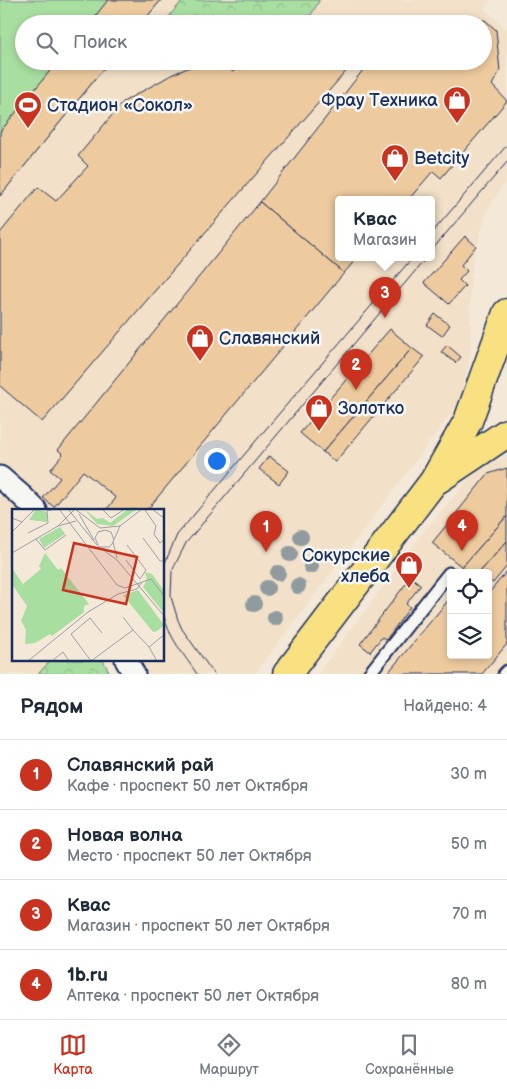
<!DOCTYPE html>
<html lang="ru">
<head>
<meta charset="utf-8">
<style>
	:root { --surface:#fff; --page:#f6f6f7; --text:#1f2937; --muted:#747a83; --line:#e0e1e3; --accent:#c8321e }
	body { margin:0; font-family:"Balsamiq Sans",sans-serif; background:var(--page); color:var(--text) }
	.controls { position:absolute; right:15px; bottom:15px; display:grid; overflow:hidden; border-radius:5px; box-shadow:0 2px 8px #0003 }
	.controls button { width:45px; height:45px; display:grid; place-items:center; padding:0; border:0; border-bottom:1px solid var(--line); background:var(--surface); color:var(--text); font:25px sans-serif }
	.you { position:absolute; left:216px; top:460px; width:18px; height:18px; margin:-12px; border:4px solid #fff; border-radius:50%; background:#1a73e8; box-shadow:0 0 0 8px #1a73e833 }
	.badge { display:grid; place-items:center; width:32px; height:32px; border-radius:50%; background:var(--accent); color:#fff; font-size:16px; font-weight:700 }
	.pin { position:absolute; translate:-50% -41px; filter:drop-shadow(0 1px 2px #0008) }
	.pin::after { content:''; position:absolute; top:26px; width:18px; height:15px; background:inherit; clip-path:polygon(0 0,100% 0,50% 100%) }
	.popup { position:absolute; left:335px; top:196px; width:100px; height:65px; box-sizing:border-box; display:grid; place-content:center; border-radius:5px; background:var(--surface); filter:drop-shadow(0 1px 4px #0005); font-size:16px; white-space:nowrap; color:var(--muted) }
	.popup b { font-size:19px; color:var(--text) }
	.popup::after { content:''; position:absolute; left:50%; top:100%; margin-left:-10px; border:10px solid transparent; border-top-color:var(--surface) }
	.list { margin:0; padding:0; list-style:none }
	h2 { display:flex; justify-content:space-between; align-items:center; height:65px; margin:0; padding:0 20px; font-size:21px }
	h2 small { font-size:16px; font-weight:400; color:var(--muted) }
	.list li { display:grid; grid-template-columns:32px 1fr auto; gap:15px; align-items:center; box-sizing:border-box; height:70px; padding:0 20px; border-top:1px solid var(--line) }
	.list b { display:block; font-size:19px; white-space:nowrap }
	.list p { margin:0; font-size:16px; white-space:nowrap; color:var(--muted) }
	.list em { font-size:16px; font-style:normal; color:var(--muted) }
	.icon { flex:none; width:28px; height:28px; fill:none; stroke:currentColor; stroke-width:2; stroke-linecap:round; stroke-linejoin:round }
	.map { position:relative; flex:none; width:507px; height:674px; overflow:hidden }
	.search { position:absolute; background:var(--surface); box-shadow:0 2px 8px #0003; left:15px; right:15px; top:15px; height:55px; display:flex; align-items:center; gap:12px; box-sizing:border-box; padding:0 18px; border-radius:28px; color:var(--muted); font-size:19px }
	.sheet { height:345px; background:var(--surface) }
	nav { display:flex; justify-content:space-around; align-items:center; box-sizing:border-box; height:70px; border-top:1px solid var(--line); background:var(--surface); font-size:14px; color:var(--muted) }
	nav a { display:grid; justify-items:center; gap:2px }
	nav .on { color:var(--accent) }
	.map>svg:first-child { display:block }
	.built { fill:#f2e0c8; fill-rule:evenodd }
	.green { fill:#a9dea1; stroke:#628680 }
	.park { fill:url(#park-crowns); stroke:#628680 }
	.building { fill:#eecb9f; stroke:#1b2f5e }
	.lines { fill:none; stroke-linecap:round; stroke-linejoin:round }
	.service-casing { stroke:#1b2f5e; stroke-width:15 }
	.minor-casing { stroke:#1b2f5e; stroke-width:25 }
	.primary-casing { stroke:#1b2f5e; stroke-width:31 }
	.service { stroke:#f6f6f2; stroke-width:11 }
	.minor { stroke:#f6f6f2; stroke-width:21 }
	.primary { stroke:#f9e181; stroke-width:28 }
	.tram { stroke:#1b2f5e; stroke-width:1 }
	.tree { fill:#909b9f }
	.labels { text-anchor:middle; stroke-width:5; stroke-linejoin:round; paint-order:stroke }
	.poi-label { font-size:18px; fill:#1b2f5e; stroke:#f6f6f2; text-anchor:start }
	.inset-road { fill:none; stroke:#9d9fa8; stroke-width:1 }
	.view { fill:#c8321e; fill-opacity:0.15; stroke:#c8321e; stroke-width:2.5 }
	.inset-edge { fill:none; stroke:#1b2f5e; stroke-width:2.5 }
</style>
</head>
<body>
<div class="map">
<svg width="507" height="674" viewBox="0 0 507 674">
	<defs>
		<pattern id="park-crowns" width="20" height="18" patternUnits="userSpaceOnUse" patternTransform="scale(1.25)"><rect width="20" height="18" fill="#a9dea1"/><path d="M2 6a3 3 0 1 1 6 0M12 15a3 3 0 1 1 6 0" fill="none" stroke="#91bf8d"/></pattern>
	</defs>
	<rect width="100%" height="100%" fill="#f4e9d9"/>
	<filter id="ink" filterUnits="userSpaceOnUse"><feTurbulence type="fractalNoise" baseFrequency=".02" numOctaves="2"/><feDisplacementMap in="SourceGraphic" scale="10" xChannelSelector="R" yChannelSelector="G"/><feConvolveMatrix kernelMatrix="1 2 1 2 8 2 1 2 1" color-interpolation-filters="sRGB"/></filter>
	<g filter="url(#ink)">
		<!-- built -->
		<g class="built">
			<path d="M 161,0 L 491,0 L 484,8 L 507,29 L 507,178 L 488,210 L 481,231 L 473,262 L 470,291 L 471,350 L 468,367 L 457,405 L 400,482 L 255,674 L 146,674 L 137,660 L 164,660 L 164,510 L 14,510 L 14,660 L 51,660 L 38,674 L 0,674 L 0,196 L 110,61 L 483,61 L 483,24 L 141,24 ZM 339,199 L 431,199 L 431,257 L 339,257 Z"/>
			<path d="M 507,457 L 507,674 L 318,674 L 424,531 L 472,476 L 492,462 ZM 451,573 L 488,573 L 488,655 L 451,655 Z"/>
		</g>
		<!-- green -->
		<polygon class="green" points="0,0 161,0 141,24 24,24 24,61 110,61 0,196"/>
		<!-- park -->
		<g class="park">
			<polygon points="183,0 319,0 319,1 311,15 276,24 168,24 165,21"/>
			<polygon points="51,660 103,660 110,674 38,674"/>
		</g>
		<!-- building -->
		<g class="building">
			<polygon points="108,0 161,0 141,24 89,24"/>
			<polygon points="485,20 496,30 500,71 492,85 507,101 441,178 433,171 409,199 339,199 339,257 358,257 344,273 260,202 370,61 483,61 483,24 447,24"/>
			<polygon points="58,61 110,61 0,196 0,132"/>
			<polygon points="205,61 219,61 233,72 242,61 355,61 203,235 42,422 0,386 0,233 38,187 56,201 88,166 78,156 123,102 173,74"/>
			<polygon points="260,202 344,273 147,510 106,510 116,498 83,471 54,507 43,498 60,478 50,470 63,454 58,450"/>
			<polygon points="465,236 476,246 461,265 467,271 459,280 465,286 449,304 424,283"/>
			<polygon points="435,314 450,325 442,336 427,325"/>
			<polygon points="390,329 412,348 323,452 300,433"/>
			<polygon points="447,345 461,357 456,363 441,352"/>
			<polygon points="412,348 424,357 335,462 323,452"/>
			<polygon points="269,456 289,471 279,484 259,469"/>
			<polygon points="507,468 507,516 462,567 432,543 488,474"/>
			<polygon points="507,516 507,541 479,573 471,573 462,567"/>
			<polygon points="507,541 507,566 493,583 488,579 488,573 480,572"/>
			<polygon points="507,571 507,644 482,674 387,674 451,597 451,655 488,655 488,594"/>
			<polygon points="411,577 421,585 406,604 410,607 386,640 382,637 370,652 360,644"/>
		</g>
		<g class="lines">
			<!-- service casing -->
			<g class="service-casing">
				<g id="service">
					<polyline points="369,674 449,573"/>
					<polyline points="504,674 507,671"/>
				</g>
			</g>
			<!-- minor casing -->
			<g class="minor-casing">
				<g id="minor">
					<polyline points="0,477 23,497 36,510"/>
					<polyline points="126,660 134,674"/>
				</g>
			</g>
			<!-- primary casing -->
			<g class="primary-casing">
				<g id="primary">
					<polyline points="438,479 507,433"/>
					<polyline points="287,674 434,481 468,421 507,313"/>
				</g>
			</g>
			<!-- service -->
			<use href="#service" class="service"/>
			<!-- minor -->
			<use href="#minor" class="minor"/>
			<!-- primary -->
			<use href="#primary" class="primary"/>
			<!-- tram -->
			<g class="tram">
				<polyline points="431,234 507,145"/>
				<polyline points="431,251 507,162"/>
				<polyline points="164,565 177,535 265,430 413,257"/>
				<path d="M 164,616 C 169,638 185,656 197,674"/>
				<polyline points="214,674 182,629 178,620 171,597 172,571 186,543 427,257"/>
			</g>
		</g>
		<!-- trees -->
		<g class="tree">
			<circle cx="301" cy="537" r="8"/>
			<circle cx="290" cy="554" r="8"/>
			<circle cx="311" cy="566" r="8"/>
			<circle cx="278" cy="573" r="8"/>
			<circle cx="298" cy="586" r="8"/>
			<circle cx="267" cy="588" r="8"/>
			<circle cx="254" cy="604" r="8"/>
			<circle cx="275" cy="618" r="8"/>
		</g>
	</g>
	<!-- icons -->
	<defs>
		<g id="shop-pin" transform="scale(1.4375)"><path d="M0 17L-7.5 6A9.5 9.5 0 1 1 7.5 6Z" fill="#c8321e" stroke="#f6f6f2"/><path d="M-5-2.5h2.3a2.7 3.5 0 0 1 5.4 0H5L5.5 6h-11ZM-1.5-2.5h3a1.5 2.3 0 0 0-3 0Z" fill="#fff"/></g>
		<g id="stadium-pin" transform="scale(1.4375)"><path d="M0 17L-7.5 6A9.5 9.5 0 1 1 7.5 6Z" fill="#c8321e" stroke="#f6f6f2"/><path d="M0-5a6.5 5 0 1 0 0 10a6.5 5 0 1 0 0-10ZM-3.5-1.8h7v3.6h-7Z" fill="#fff"/></g>
	</defs>
	<g fill-rule="evenodd">
		<use href="#shop-pin" x="457" y="100"/>
		<use href="#stadium-pin" x="28" y="105"/>
		<use href="#shop-pin" x="395" y="158"/>
		<use href="#shop-pin" x="200" y="338"/>
		<use href="#shop-pin" x="319" y="408"/>
		<use href="#shop-pin" x="409" y="565"/>
	</g>
	<g class="labels">
		<!-- poi labels -->
		<g class="poi-label">
			<text x="438" y="106" text-anchor="end">Фрау Техника</text>
			<text x="47" y="111">Стадион «Сокол»</text>
			<text x="414" y="164">Betcity</text>
			<text x="219" y="344">Славянский</text>
			<text x="338" y="414">Золотко</text>
			<text x="390" y="561" text-anchor="end">Сокурские<tspan x="390" dy="21">хлеба</tspan></text>
		</g>
	</g>
	<!-- overview -->
	<g transform="translate(12 509)">
		<rect width="152" height="152" fill="#f4e9d9"/>
		<path d="M 72,0 L 85,10 L 91,9 L 98,14 L 116,0 L 125,0 L 101,17 L 85,15 ZM 33,44 L 46,61 L 49,59 L 77,95 L 72,97 L 72,103 L 40,127 L 38,125 L 23,134 L 13,135 L 14,121 L 9,112 L 15,97 L 0,75 L 0,59 L 11,75 L 29,60 L 27,57 Z" fill="#a9dea1"/>
		<path d="M 133,63 L 140,65 L 152,82 L 152,104 L 131,78 L 135,71 Z" fill="#a9dea1"/>
		<path d="M 24,0 L 35,3 L 35,13 L 17,11 ZM 48,18 L 53,25 L 32,39 L 27,30 ZM 126,81 L 152,116 L 145,122 L 141,123 L 111,86 Z" fill="#a9dea1"/>
		<path class="inset-road" d="M 47,0 L 105,76 L 113,79 L 139,70 L 153,88M 56,0 L 85,36M 63,0 L 88,19 L 108,17M 90,0 L 99,9 L 113,0M 140,0 L 153,10M 133,1 L 144,17 L 142,25 L 148,34 L 153,30M 67,5 L 82,31M 0,9 L 10,13 L 0,23M 10,13 L 23,0M 46,17 L 64,12M 16,24 L 36,14 L 35,2 L 43,0M 131,29 L 148,52 L 153,52M 24,30 L 33,41 L 54,26M 102,31 L 99,23 L 93,21 L 86,23 L 83,29 L 87,38 L 97,38 L 100,35 L 108,17 L 130,0M 101,33 L 105,49M 115,36 L 134,61 L 128,70M 90,40 L 105,51 L 153,108M 0,44 L 46,17 L 63,0M 114,51 L 128,70M 121,121 L 137,138 L 145,152M 137,138 L 153,125M 16,152 L 76,103 L 106,85 L 125,80 L 130,73M 40,152 L 51,143 L 57,152M 79,152 L 59,125 L 78,109 L 90,124M 79,152 L 121,121 L 111,108"/>
		<path class="view" d="M 62,34 L 125,48 L 114,95 L 51,81 Z"/>
		<rect width="152" height="152" class="inset-edge"/>
	</g>
</svg>
<div class="controls">
<button><svg class="icon" aria-label="locate" viewBox="0 0 24 24"><circle cx="12" cy="12" r="6"/><path d="M12 2v4M12 18v4M2 12h4M18 12h4"/></svg></button>
<button><svg class="icon" aria-label="layers" viewBox="0 0 24 24"><path d="M12 4l9 5-9 5-9-5zM3 14l9 5 9-5"/></svg></button>
</div>
<div class="you"></div>
<div class="pin badge" style="left:266px;top:552px">1</div>
<div class="pin badge" style="left:356px;top:390px">2</div>
<div class="pin badge" style="left:385px;top:318px">3</div>
<div class="popup"><b>Квас</b>Магазин</div>
<div class="pin badge" style="left:462px;top:551px">4</div>
<div class="search"><svg class="icon" aria-label="search" viewBox="0 0 24 24"><circle cx="10" cy="10" r="6"/><path d="M15 15l6 6"/></svg>Поиск</div>
</div>
<section class="sheet">
<h2>Рядом<small>Найдено: 4</small></h2>
<ul class="list">
<li><span class="badge">1</span><div><b>Славянский рай</b><p>Кафе · проспект 50 лет Октября</p></div><em>30 m</em></li>
<li><span class="badge">2</span><div><b>Новая волна</b><p>Место · проспект 50 лет Октября</p></div><em>50 m</em></li>
<li><span class="badge">3</span><div><b>Квас</b><p>Магазин · проспект 50 лет Октября</p></div><em>70 m</em></li>
<li><span class="badge">4</span><div><b>1b.ru</b><p>Аптека · проспект 50 лет Октября</p></div><em>80 m</em></li>
</ul>
</section>
<nav>
<a class="on"><svg class="icon" aria-label="map" viewBox="0 0 24 24"><path d="M3 6l6-2 6 2 6-2v14l-6 2-6-2-6 2zM9 4v14M15 6v14"/></svg>Карта</a>
<a><svg class="icon" aria-label="directions" viewBox="0 0 24 24"><path d="M12 3l9 9-9 9-9-9zM9 14v-3h6M13 9l2 2-2 2"/></svg>Маршрут</a>
<a><svg class="icon" aria-label="saved" viewBox="0 0 24 24"><path d="M7 4h10v16l-5-4-5 4z"/></svg>Сохранённые</a>
</nav>
</body>
</html>
